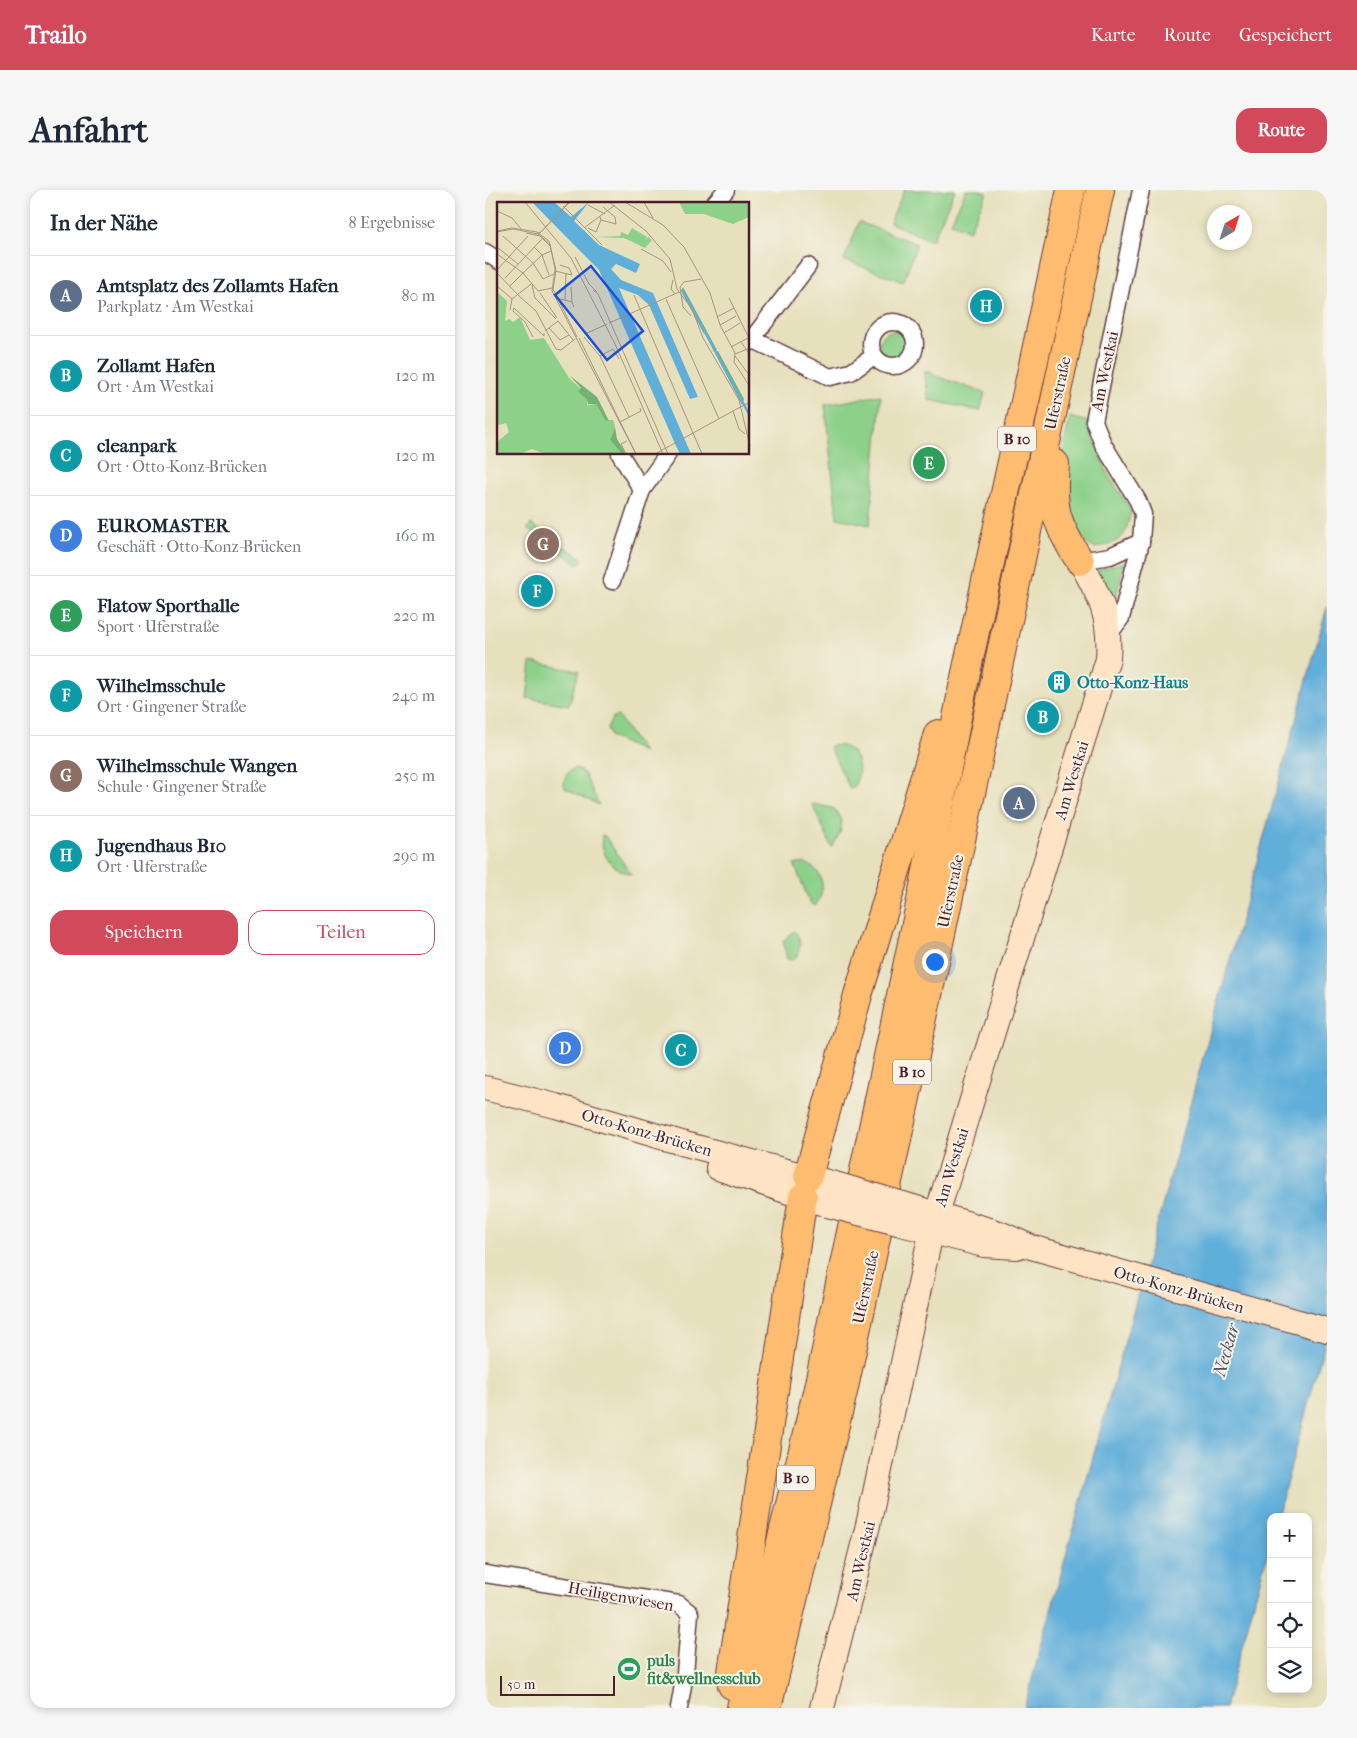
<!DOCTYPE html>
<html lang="de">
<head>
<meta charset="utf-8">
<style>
	:root { --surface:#fff; --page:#f6f6f7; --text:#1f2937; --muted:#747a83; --line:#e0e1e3; --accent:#d1495b }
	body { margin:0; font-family:"IM FELL French Canon",serif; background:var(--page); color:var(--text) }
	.controls { position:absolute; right:15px; bottom:15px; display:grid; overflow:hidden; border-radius:10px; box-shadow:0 2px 8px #0003 }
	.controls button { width:45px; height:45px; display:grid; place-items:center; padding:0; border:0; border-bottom:1px solid var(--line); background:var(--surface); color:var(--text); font:25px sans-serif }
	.compass { position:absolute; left:722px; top:15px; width:45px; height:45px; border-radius:50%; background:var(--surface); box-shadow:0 2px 8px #0003; rotate:39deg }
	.scale { position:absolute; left:15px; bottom:12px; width:115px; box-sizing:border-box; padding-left:5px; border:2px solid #4a1f2b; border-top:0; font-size:14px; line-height:18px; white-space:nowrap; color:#4a1f2b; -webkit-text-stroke:4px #f7f3e8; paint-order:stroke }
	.you { position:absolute; left:449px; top:771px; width:18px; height:18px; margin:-12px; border:4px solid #fff; border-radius:50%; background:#1a73e8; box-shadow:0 0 0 8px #1a73e833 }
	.badge { display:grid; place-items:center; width:32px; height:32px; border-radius:50%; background:var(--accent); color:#fff; font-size:16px; font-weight:700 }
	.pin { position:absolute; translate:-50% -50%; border:2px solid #fff; box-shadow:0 1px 5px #0006 }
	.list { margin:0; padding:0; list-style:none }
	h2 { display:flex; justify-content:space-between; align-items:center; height:65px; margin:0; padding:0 20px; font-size:21px }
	h2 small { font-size:16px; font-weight:400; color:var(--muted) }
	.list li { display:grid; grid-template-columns:32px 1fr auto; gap:15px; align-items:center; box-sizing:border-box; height:80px; padding:0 20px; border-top:1px solid var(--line) }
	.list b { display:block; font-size:19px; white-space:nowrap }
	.list p { margin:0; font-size:16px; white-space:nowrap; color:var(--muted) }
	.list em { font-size:16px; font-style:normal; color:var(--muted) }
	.actions { display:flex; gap:10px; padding:15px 20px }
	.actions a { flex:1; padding:11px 0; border:1px solid var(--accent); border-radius:15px; text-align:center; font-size:18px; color:var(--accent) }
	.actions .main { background:var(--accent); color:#fff }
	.icon { flex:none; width:28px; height:28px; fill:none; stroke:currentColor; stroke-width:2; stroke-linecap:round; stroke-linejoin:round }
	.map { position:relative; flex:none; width:842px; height:1518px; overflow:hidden; border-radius:15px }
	header { display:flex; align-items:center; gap:30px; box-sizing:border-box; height:70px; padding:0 25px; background:var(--accent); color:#fff }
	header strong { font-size:24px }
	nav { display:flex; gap:28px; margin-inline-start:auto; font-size:18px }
	.intro { display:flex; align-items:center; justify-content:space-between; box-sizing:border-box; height:120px; padding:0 30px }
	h1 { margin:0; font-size:35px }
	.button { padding:12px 22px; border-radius:15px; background:var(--accent); color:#fff; font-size:18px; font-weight:700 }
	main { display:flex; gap:30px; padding:0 30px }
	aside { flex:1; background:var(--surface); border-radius:15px; box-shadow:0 2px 8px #0003 }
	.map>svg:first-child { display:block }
	.green { fill:#8cd089; stroke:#6b785a }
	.water { fill:#60aeda; stroke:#556682 }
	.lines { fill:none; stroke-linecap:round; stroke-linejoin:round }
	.street-casing { stroke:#623c41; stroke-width:19 }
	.secondary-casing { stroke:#623c41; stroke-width:26 }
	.highway-casing { stroke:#623c41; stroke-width:30 }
	.street { stroke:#fff; stroke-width:16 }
	.secondary { stroke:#fee4c5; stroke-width:24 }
	.highway { stroke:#fdbc6f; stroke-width:28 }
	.secondary-bridge-casing { stroke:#623c41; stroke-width:26; stroke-linecap:butt }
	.secondary-bridge { stroke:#fee4c5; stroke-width:24 }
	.labels { text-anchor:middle; stroke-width:4; stroke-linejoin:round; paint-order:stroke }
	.shield { fill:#f7f3e8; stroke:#7e5f64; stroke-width:1 }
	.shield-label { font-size:15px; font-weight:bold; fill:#4a1f2b }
	.street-label { font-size:16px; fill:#4a1f2b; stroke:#f7f3e8 }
	.culture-label { font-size:16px; font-weight:bold; fill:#0d838f; stroke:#f7f3e8; text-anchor:start }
	.leisure-label { font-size:16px; font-weight:bold; fill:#27864d; stroke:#f7f3e8; text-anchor:start }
	.water-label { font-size:18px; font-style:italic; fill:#525168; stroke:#f7f3e8 }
	.inset-river { fill:none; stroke:#60aeda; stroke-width:2.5 }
	.inset-road { fill:none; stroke:#a89383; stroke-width:1 }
	.view { fill:#1d4ed8; fill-opacity:0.15; stroke:#1d4ed8; stroke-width:2.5 }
	.inset-edge { fill:none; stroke:#4a1f2b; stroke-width:2.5 }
</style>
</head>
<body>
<header>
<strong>Trailo</strong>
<nav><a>Karte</a><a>Route</a><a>Gespeichert</a></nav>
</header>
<div class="intro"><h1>Anfahrt</h1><a class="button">Route</a></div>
<main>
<aside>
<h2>In der Nähe<small>8 Ergebnisse</small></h2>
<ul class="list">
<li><span class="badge" style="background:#5c6f8a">A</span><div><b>Amtsplatz des Zollamts Hafen</b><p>Parkplatz · Am Westkai</p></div><em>80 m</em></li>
<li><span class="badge" style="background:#0f9aa8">B</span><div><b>Zollamt Hafen</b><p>Ort · Am Westkai</p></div><em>120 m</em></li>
<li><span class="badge" style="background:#0f9aa8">C</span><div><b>cleanpark</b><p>Ort · Otto-Konz-Brücken</p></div><em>120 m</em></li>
<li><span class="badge" style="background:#3f7fe0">D</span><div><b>EUROMASTER</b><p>Geschäft · Otto-Konz-Brücken</p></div><em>160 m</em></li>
<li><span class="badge" style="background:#2e9e5b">E</span><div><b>Flatow Sporthalle</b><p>Sport · Uferstraße</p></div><em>220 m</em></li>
<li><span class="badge" style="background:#0f9aa8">F</span><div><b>Wilhelmsschule</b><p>Ort · Gingener Straße</p></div><em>240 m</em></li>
<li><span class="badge" style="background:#8d6e63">G</span><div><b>Wilhelmsschule Wangen</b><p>Schule · Gingener Straße</p></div><em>250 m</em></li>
<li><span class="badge" style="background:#0f9aa8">H</span><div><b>Jugendhaus B10</b><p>Ort · Uferstraße</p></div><em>290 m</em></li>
</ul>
<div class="actions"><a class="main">Speichern</a><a>Teilen</a></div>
</aside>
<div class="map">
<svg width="842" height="1518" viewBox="0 0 842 1518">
	<rect width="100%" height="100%" fill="#f7f3e8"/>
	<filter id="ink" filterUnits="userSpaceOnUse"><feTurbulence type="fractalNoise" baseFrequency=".02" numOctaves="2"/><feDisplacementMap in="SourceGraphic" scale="10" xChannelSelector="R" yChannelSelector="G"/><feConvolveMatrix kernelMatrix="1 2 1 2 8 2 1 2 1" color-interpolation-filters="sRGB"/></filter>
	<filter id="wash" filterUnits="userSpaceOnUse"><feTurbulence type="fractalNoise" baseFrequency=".0096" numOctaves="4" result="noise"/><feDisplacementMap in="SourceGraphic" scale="20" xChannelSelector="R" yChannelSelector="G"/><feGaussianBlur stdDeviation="1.12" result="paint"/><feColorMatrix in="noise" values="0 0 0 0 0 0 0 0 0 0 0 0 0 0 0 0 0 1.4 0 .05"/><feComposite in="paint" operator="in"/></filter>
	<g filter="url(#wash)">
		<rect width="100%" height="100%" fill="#e7e0bd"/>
		<!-- green -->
		<g class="green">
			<polygon points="419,0 470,0 447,51 405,33"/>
			<polygon points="481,0 495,0 502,3 484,41 466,32"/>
			<polygon points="374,32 432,54 418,92 359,70"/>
			<circle cx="408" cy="155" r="14"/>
			<polygon points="439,182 446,182 448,185 500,203 495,221 444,210"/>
			<polygon points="396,205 385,335 352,328 340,215"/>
			<path d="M 585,227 L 603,232 L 622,283 L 646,320 C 641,349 637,352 609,358 L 586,343 L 576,268 Z"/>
			<polygon points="46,334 98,369 94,375 42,339"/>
			<polygon points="640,372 628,417 612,380"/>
			<polygon points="46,472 94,481 84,515 42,508"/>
			<polygon points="133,526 158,562 126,547 122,538 128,527"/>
			<path d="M 354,555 C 375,560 379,583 367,599 L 364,597 L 344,556 Z"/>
			<path d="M 91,578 L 99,583 L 114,615 L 80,598 C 77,589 82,580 91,578 Z"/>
			<polygon points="327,614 348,618 357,630 355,643 347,658"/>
			<path d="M 117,645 L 120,646 L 146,684 C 127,680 115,665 117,645 Z"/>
			<path d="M 320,673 C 339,680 342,700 330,716 L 325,713 L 309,674 Z"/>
			<path d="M 309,741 C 317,749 316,756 312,766 L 306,770 L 302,769 L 298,751 Z"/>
		</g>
		<!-- water -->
		<polygon class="water" points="842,417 842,1146 792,1327 786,1327 786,1351 740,1518 539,1518"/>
	</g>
	<g filter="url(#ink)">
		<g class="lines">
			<!-- street casing -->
			<g class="street-casing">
				<g id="street">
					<polyline points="229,14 241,0"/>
					<polyline points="0,62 14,71"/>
					<circle cx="408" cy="154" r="22"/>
					<polyline points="267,149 345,187 366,182 389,166"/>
					<polyline points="264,153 323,76"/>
					<polyline points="157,300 183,264"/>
					<polyline points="595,371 625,366 656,352"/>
					<polyline points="127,391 157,300 135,264"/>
					<polyline points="625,443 636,428 656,352 658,324 653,311 618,254 609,231 656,0"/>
					<polyline points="0,1384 194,1414 205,1423 200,1484 194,1518"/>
				</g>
			</g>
			<!-- secondary casing -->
			<g class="secondary-casing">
				<g id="secondary">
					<polyline points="0,898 71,916 200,954 350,994"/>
					<polyline points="233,978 336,1013"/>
					<polyline points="418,1014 514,1043 546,1057 842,1140"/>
					<polyline points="416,1034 499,1055 532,1057"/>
					<path d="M 337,1518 L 383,1335 L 446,1043 L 623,469 C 626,426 615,407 595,371"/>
				</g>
			</g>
			<!-- highway casing -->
			<g class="highway-casing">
				<g id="highway">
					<path d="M 570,274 C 566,318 571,334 595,371"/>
					<polyline points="323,986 373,805 453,544"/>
					<polyline points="247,1495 246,1489 318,1007"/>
					<polyline points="256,1518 333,1198 438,701 478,497 586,0"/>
					<polyline points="282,1518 358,1202 615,0"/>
				</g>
			</g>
			<!-- street -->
			<use href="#street" class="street"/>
			<!-- secondary -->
			<use href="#secondary" class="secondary"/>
			<!-- highway -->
			<use href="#highway" class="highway"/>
			<!-- secondary-bridge casing -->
			<g class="secondary-bridge-casing">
				<g id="secondary-bridge">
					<polyline points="350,994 418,1014"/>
					<polyline points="342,1015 416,1034"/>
				</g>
			</g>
			<!-- secondary-bridge -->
			<use href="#secondary-bridge" class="secondary-bridge"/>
		</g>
	</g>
	<!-- icons -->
	<defs>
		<g id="building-disc" transform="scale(1.25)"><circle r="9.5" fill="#0f9aa8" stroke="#f7f3e8"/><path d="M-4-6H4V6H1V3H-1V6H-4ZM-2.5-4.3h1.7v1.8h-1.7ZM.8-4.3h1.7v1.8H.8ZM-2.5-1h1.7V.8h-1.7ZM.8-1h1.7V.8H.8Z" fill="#fff"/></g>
		<g id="stadium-disc" transform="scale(1.25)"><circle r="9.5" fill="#2e9e5b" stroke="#f7f3e8"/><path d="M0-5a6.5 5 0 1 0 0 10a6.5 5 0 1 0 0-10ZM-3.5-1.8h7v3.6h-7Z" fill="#fff"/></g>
	</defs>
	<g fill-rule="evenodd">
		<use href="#building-disc" x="574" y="492"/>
		<use href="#stadium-disc" x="144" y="1479"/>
	</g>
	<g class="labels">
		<!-- shield labels -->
		<g class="shield">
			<rect x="513" y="236.5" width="38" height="25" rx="4"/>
			<rect x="408" y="869.5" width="38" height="25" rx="4"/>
			<rect x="292" y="1275.5" width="38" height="25" rx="4"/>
		</g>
		<g class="shield-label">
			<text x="532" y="254">B 10</text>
			<text x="427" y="887">B 10</text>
			<text x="311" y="1293">B 10</text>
		</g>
		<!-- street labels -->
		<g class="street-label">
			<text transform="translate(619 181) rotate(-78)" y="6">Am Westkai</text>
			<text transform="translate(572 203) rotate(-78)" y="6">Uferstraße</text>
			<text transform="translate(586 590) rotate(-73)" y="6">Am Westkai</text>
			<text transform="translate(465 701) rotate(-78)" y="6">Uferstraße</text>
			<text transform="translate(162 942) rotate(16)" y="6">Otto-Konz-Brücken</text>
			<text transform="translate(466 977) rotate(-73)" y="6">Am Westkai</text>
			<text transform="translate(380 1097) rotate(-78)" y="6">Uferstraße</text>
			<text transform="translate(694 1099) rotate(16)" y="6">Otto-Konz-Brücken</text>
			<text transform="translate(375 1371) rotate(-77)" y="6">Am Westkai</text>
			<text transform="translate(136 1406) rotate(10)" y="6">Heiligenwiesen</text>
		</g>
		<!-- culture labels -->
		<g class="culture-label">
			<text x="592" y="498">Otto-Konz-Haus</text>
		</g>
		<!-- leisure labels -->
		<g class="leisure-label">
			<text x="162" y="1476">puls<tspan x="162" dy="18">fit&amp;wellnessclub</tspan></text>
		</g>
		<!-- water labels -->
		<g class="water-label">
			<text transform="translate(741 1160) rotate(-74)" y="6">Neckar</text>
		</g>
	</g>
	<!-- overview -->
	<g transform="translate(12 12)">
		<rect width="252" height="252" fill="#e7e0bd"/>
		<path d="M 182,0 L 252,0 L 252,15 L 236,22 L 207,12 L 188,12 ZM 135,26 L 150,35 L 148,39 L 151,35 L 155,38 L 148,46 L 127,36 L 99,35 L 123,34 L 124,30 L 131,33 ZM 0,90 L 10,99 L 8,119 L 12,117 L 16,120 L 23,115 L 33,138 L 47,136 L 72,176 L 84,187 L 81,190 L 90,198 L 90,203 L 99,202 L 108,218 L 116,218 L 118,224 L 113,238 L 125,252 L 48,252 L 35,247 L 23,252 L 0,252 L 0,240 L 12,230 L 9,221 L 6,222 L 1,223 L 0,231 Z" fill="#8cd089"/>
		<path d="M 186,85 L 220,148 L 217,150 L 209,129 L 207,132 L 184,89 ZM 221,149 L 247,197 L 245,203 L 218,151 ZM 72,173 L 100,195 L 112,219 L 108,218 L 99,202 L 91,202 L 90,198 L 81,190 L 84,186 ZM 118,225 L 120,237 L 128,250 L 125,252 L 113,238 Z" fill="#71b275"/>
		<path d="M 35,0 L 57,0 L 74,15 L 92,0 L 77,19 L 102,43 L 143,62 L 139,71 L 119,62 L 114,67 L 124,78 L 156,91 L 201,195 L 193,197 L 152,103 L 141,93 L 122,86 L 194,252 L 183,252 L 179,244 L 102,68 Z" fill="#60aeda"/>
		<path class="inset-river" d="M 37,0 L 85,49 L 94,48 L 96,42 L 86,29 L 90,43 L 87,46 L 59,18M 41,0 L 56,15M 186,89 L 253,214"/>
		<path class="inset-road" d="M 28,0 L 74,56 L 118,142 L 166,252M 112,0 L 149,29 L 173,57 L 180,87 L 195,107 L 206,136 L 242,198 L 253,244M 128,0 L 166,23 L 187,45 L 213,91 L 223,123 L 238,151 L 237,160 L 253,185M 147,0 L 156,16M 91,3 L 108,12M 66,4 L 105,43M 0,9 L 15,16 L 25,28M 103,15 L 104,18 L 119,22 L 118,15 L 106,5M 87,26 L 118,3M 91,26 L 99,30 L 104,18M 0,29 L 15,26 L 40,30 L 52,39 L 59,68 L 56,87 L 80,135M 0,30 L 16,27 L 41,32 L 53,42 L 58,67 L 55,89 L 139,252M 29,31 L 43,34 L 53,44M 38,32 L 44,30 L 72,0M 42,32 L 73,0M 6,34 L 36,61 L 46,77 L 57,72M 0,45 L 21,62M 37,45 L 45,53 L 52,73M 144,47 L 166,59 L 174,70M 0,52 L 26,71 L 41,89 L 55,86M 78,55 L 92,82 L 100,90M 0,68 L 31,34M 58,69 L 75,73 L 72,66 L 63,63M 0,71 L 21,93M 26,71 L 45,53 L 54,49M 8,76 L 46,36M 176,78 L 174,87 L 178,92M 35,83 L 38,96 L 59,117M 0,84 L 15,97M 13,84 L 26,71M 74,85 L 75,100M 96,88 L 101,92 L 171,252M 43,91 L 60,116M 21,93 L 39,109 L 59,147 L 64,148 L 78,137M 137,93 L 205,252M 59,96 L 75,100 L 77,105M 232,96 L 253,138M 169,97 L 222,217M 68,98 L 69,72M 13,108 L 15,97 L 34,82M 194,114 L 186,105 L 183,85 L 187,80 L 204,77M 220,115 L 237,106M 112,121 L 182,90M 223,123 L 239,114M 52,126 L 63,138 L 72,133M 48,129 L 61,119 L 76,138M 227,131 L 243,121M 88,132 L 110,122M 36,135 L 28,120 L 16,109 L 17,106 L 47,134 L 47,131M 87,135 L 103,154 L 132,215M 82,136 L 139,252M 244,140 L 253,153M 234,145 L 251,136M 238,152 L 253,146M 103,154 L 116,147 L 122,157M 238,154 L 253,174M 236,209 L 253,200M 123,220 L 144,209 L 143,206M 129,252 L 124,242 L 130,239M 158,252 L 236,209 L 242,227 L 248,232"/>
		<path class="view" d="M 94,64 L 146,129 L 110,158 L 58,93 Z"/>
		<rect width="252" height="252" class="inset-edge"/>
	</g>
</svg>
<div class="controls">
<button>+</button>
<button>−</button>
<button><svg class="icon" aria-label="locate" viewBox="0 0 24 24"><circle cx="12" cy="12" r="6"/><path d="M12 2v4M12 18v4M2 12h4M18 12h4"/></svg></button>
<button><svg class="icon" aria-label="layers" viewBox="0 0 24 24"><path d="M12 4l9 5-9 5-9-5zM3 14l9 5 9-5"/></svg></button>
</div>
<svg class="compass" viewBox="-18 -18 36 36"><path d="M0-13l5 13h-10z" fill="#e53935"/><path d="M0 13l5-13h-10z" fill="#747a83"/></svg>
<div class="scale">50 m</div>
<div class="you"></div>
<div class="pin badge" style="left:534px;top:613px;background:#5c6f8a">A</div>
<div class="pin badge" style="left:558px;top:527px;background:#0f9aa8">B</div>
<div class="pin badge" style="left:196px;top:860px;background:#0f9aa8">C</div>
<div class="pin badge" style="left:80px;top:858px;background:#3f7fe0">D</div>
<div class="pin badge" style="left:444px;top:273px;background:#2e9e5b">E</div>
<div class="pin badge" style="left:52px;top:401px;background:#0f9aa8">F</div>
<div class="pin badge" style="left:58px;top:354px;background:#8d6e63">G</div>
<div class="pin badge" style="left:501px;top:116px;background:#0f9aa8">H</div>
</div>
</main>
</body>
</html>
